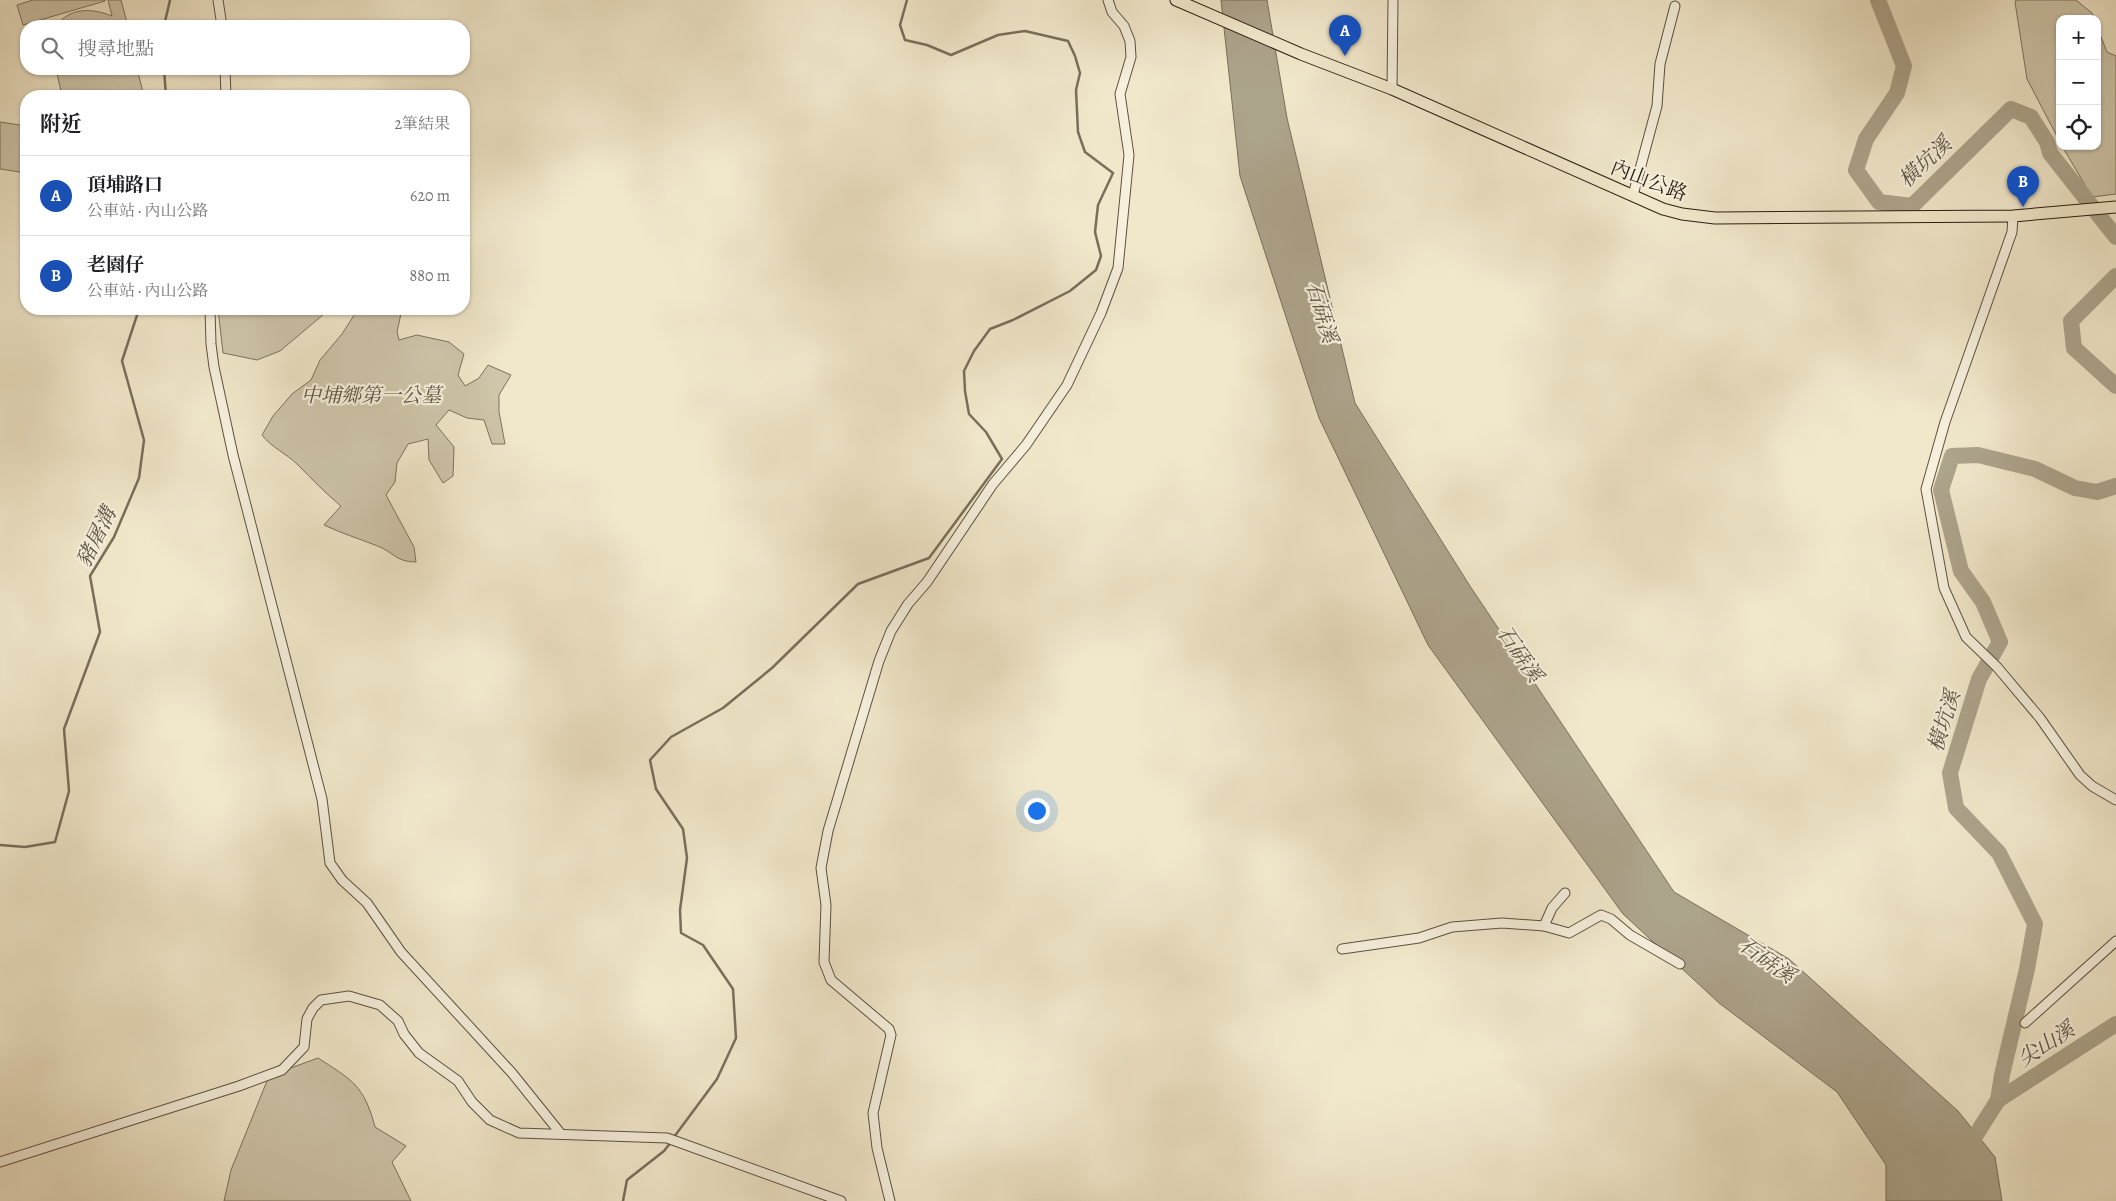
<!DOCTYPE html>
<html lang="zh-TW">
<head>
<meta charset="utf-8">
<style>
	:root { --surface:#fff; --page:#f6f6f6; --text:#202124; --muted:#757577; --line:#e0e0e0; --accent:#8f2418 }
	body { margin:0; font-family:Alegreya,"Noto Serif TC",serif; background:var(--page); color:var(--text) }
	.controls { position:absolute; right:15px; top:15px; display:grid; overflow:hidden; border-radius:10px; box-shadow:0 1px 4px #0004 }
	.controls button { width:45px; height:45px; display:grid; place-items:center; padding:0; border:0; border-bottom:1px solid var(--line); background:var(--surface); color:var(--text); font:25px sans-serif }
	.you { position:absolute; left:1036px; top:810px; width:18px; height:18px; margin:-12px; border:4px solid #fff; border-radius:50%; background:#1a73e8; box-shadow:0 0 0 8px #1a73e833 }
	.badge { display:grid; place-items:center; width:32px; height:32px; border-radius:50%; background:var(--accent); color:#fff; font-size:16px; font-weight:700 }
	.pin { position:absolute; translate:-50% -41px; filter:drop-shadow(0 1px 2px #0008) }
	.pin::after { content:''; position:absolute; top:26px; width:18px; height:15px; background:inherit; clip-path:polygon(0 0,100% 0,50% 100%) }
	.list { margin:0; padding:0; list-style:none }
	h2 { display:flex; justify-content:space-between; align-items:center; height:65px; margin:0; padding:0 20px; font-size:21px }
	h2 small { font-size:16px; font-weight:400; color:var(--muted) }
	.list li { display:grid; grid-template-columns:32px 1fr auto; gap:15px; align-items:center; box-sizing:border-box; height:80px; padding:0 20px; border-top:1px solid var(--line) }
	.list b { display:block; font-size:19px; white-space:nowrap }
	.list p { margin:0; font-size:16px; white-space:nowrap; color:var(--muted) }
	.list em { font-size:16px; font-style:normal; color:var(--muted) }
	.icon { flex:none; width:28px; height:28px; fill:none; stroke:currentColor; stroke-width:2; stroke-linecap:round; stroke-linejoin:round }
	.map { position:relative; flex:none; width:2116px; height:1201px; overflow:hidden }
	.search { position:absolute; background:var(--surface); box-shadow:0 1px 4px #0004; left:20px; top:20px; width:450px; height:55px; display:flex; align-items:center; gap:12px; box-sizing:border-box; padding:0 18px; border-radius:20px; color:var(--muted); font-size:19px }
	.panel { position:absolute; background:var(--surface); box-shadow:0 1px 4px #0004; left:20px; top:90px; width:450px; height:225px; border-radius:20px }
	.map>svg:first-child { display:block }
	.green { fill:#cfc6ab; stroke:#7c725e }
	.water { fill:#ada48c; stroke:#796f5b }
	.lines { fill:none; stroke-linecap:round; stroke-linejoin:round }
	.stream { stroke:#796f5b; stroke-width:2.5 }
	.river { stroke:#ada48c; stroke-width:16 }
	.minor-casing { stroke:#5c5140; stroke-width:11 }
	.major-casing { stroke:#2a1f11; stroke-width:13 }
	.minor { stroke:#f6f0dd; stroke-width:9 }
	.major { stroke:#f1e8cb; stroke-width:11 }
	.labels { text-anchor:middle; stroke-width:4.5; stroke-linejoin:round; paint-order:stroke }
	.street-label { font-size:20px; fill:#2a1f11; stroke:#f6f0dd }
	.park-label { font-size:20px; font-style:italic; fill:#5c513f; stroke:#f6f0dd }
	.water-label { font-size:21px; font-style:italic; fill:#5e5442; stroke:#f6f0dd }
</style>
</head>
<body>
<div class="map">
<svg width="2116" height="1201" viewBox="0 0 2116 1201">
	<rect width="100%" height="100%" fill="#f1e8cb"/>
	<filter id="stains"><feTurbulence type="fractalNoise" baseFrequency=".004" numOctaves="4"/><feColorMatrix values="0 0 0 0 .2 0 0 0 0 .09 0 0 0 0 .02 0 0 0 .5 -.17"/></filter>
	<radialGradient id="worn" r=".72"><stop offset=".6" stop-color="#630" stop-opacity="0"/><stop offset="1" stop-color="#630" stop-opacity=".3"/></radialGradient>
	<!-- green -->
	<g class="green">
		<polygon points="33,0 105,0 105,1 23,25 17,5"/>
		<path d="M 108,0 L 121,0 L 128,26 L 56,26 C 70,7 92,8 112,16 Z"/>
		<polygon points="2016,0 2076,0 2092,13 2094,19 2060,19 2060,142 2027,79 2015,2"/>
		<polygon points="2097,27 2107,52 2116,56 2116,194 2092,197 2062,146 2097,146"/>
		<polygon points="56,69 137,69 144,96 62,96"/>
		<polygon points="0,122 26,126 26,173 0,169"/>
		<polygon points="218,309 330,309 280,351 257,360 223,353"/>
		<path d="M 358,309 L 402,309 L 397,332 L 399,340 L 417,335 L 449,342 L 464,354 L 458,375 L 465,386 L 479,378 L 488,365 L 511,375 L 499,395 L 499,412 L 505,444 L 492,444 L 484,420 L 467,418 L 449,410 L 436,425 L 454,447 L 453,476 L 443,483 L 429,460 L 428,439 L 408,444 L 397,463 L 395,482 L 386,495 L 414,547 L 416,562 C 395,562 393,551 375,545 C 357,538 341,533 324,525 L 341,506 C 325,493 312,479 298,465 C 286,453 272,448 262,435 L 273,416 L 292,394 L 311,380 L 320,360 L 342,334 Z"/>
		<path d="M 318,1058 C 352,1080 364,1085 375,1127 L 406,1146 L 392,1162 L 411,1201 L 224,1201 L 231,1170 L 269,1076 Z"/>
	</g>
	<!-- water -->
	<polygon class="water" points="1221,0 1267,0 1287,118 1355,403 1468,583 1674,892 1789,959 1958,1111 1995,1157 2002,1201 1886,1201 1886,1165 1837,1092 1719,1003 1623,914 1428,645 1319,418 1240,176"/>
	<g class="lines">
		<!-- stream -->
		<g class="stream">
			<polyline points="164,26 170,0"/>
			<polyline points="164,69 166,96"/>
			<polyline points="0,845 25,847 55,842 69,791 64,729 100,632 90,576 114,537 139,478 144,440 122,361 139,309"/>
			<polyline points="674,1137 717,1079 736,1038 733,989 703,945 681,933 680,910 687,858 683,829 656,789 650,760 671,737 723,708 772,668 858,584 929,558 1002,459 986,432 969,414 965,391 964,371 974,351 990,329 1013,320 1070,291 1096,270 1101,256 1095,232 1098,205 1113,173 1085,152 1078,132 1076,90 1080,73 1075,56 1068,41 1025,31 998,35 951,55 927,45 905,40 900,25 907,0"/>
			<polyline points="623,1201 627,1180 664,1151 671,1142"/>
		</g>
		<!-- river -->
		<g class="river">
			<polyline points="1878,0 1904,66 1897,93 1866,139 1856,170 1879,202 1912,206 2011,109 2031,117 2047,142 2050,153 2116,237"/>
			<polyline points="2116,276 2071,321 2074,348 2116,386"/>
			<polyline points="1998,1100 2116,1024"/>
			<polyline points="1967,1149 1998,1100 2002,1075 2027,969 2035,924 1999,853 1956,808 1950,773 1979,679 2000,642 1983,602 1961,571 1941,490 1952,456 1978,455 2035,469 2075,488 2097,492 2116,486"/>
		</g>
		<!-- minor casing -->
		<g class="minor-casing">
			<g id="minor">
				<polyline points="218,0 222,26"/>
				<polyline points="225,69 226,96"/>
				<polyline points="1392,89 1393,0"/>
				<polyline points="1633,195 1657,106 1660,64 1675,6"/>
				<polyline points="2013,216 2012,232 1945,422 1926,489 1944,588 1966,637 1997,667 2040,718 2080,775 2092,786 2116,800"/>
				<polyline points="210,309 211,344 214,367 233,455 322,799 330,863 342,880 367,903 401,952 512,1073 561,1134"/>
				<polyline points="1544,926 1552,908 1565,893"/>
				<polyline points="1342,949 1419,938 1452,927 1502,923 1544,926 1569,933 1601,915 1611,919 1630,935 1680,964"/>
				<polyline points="2025,1023 2116,941"/>
				<polyline points="0,1162 239,1086 282,1070 304,1047 307,1019 313,1008 321,1000 349,996 380,1005 398,1021 404,1034 419,1053 458,1081 472,1102 490,1120 519,1133 667,1138 841,1201"/>
				<polyline points="890,1201 877,1148 873,1113 891,1035 889,1029 831,980 824,962 826,905 821,868 828,831 879,661 891,631 908,604 927,582 993,484 1026,445 1067,385 1101,313 1118,268 1129,155 1120,94 1131,57 1130,41 1124,26 1112,12 1108,0"/>
			</g>
		</g>
		<!-- major casing -->
		<g class="major-casing">
			<polyline id="major" points="1176,0 1301,54 1392,89 1663,209 1682,214 1715,218 2013,216 2116,207"/>
		</g>
		<!-- minor -->
		<use href="#minor" class="minor"/>
		<!-- major -->
		<use href="#major" class="major"/>
	</g>
	<g class="labels">
		<!-- street labels -->
		<g class="street-label">
			<text transform="translate(1649 180) rotate(21)" y="7">內山公路</text>
		</g>
		<!-- park labels -->
		<g class="park-label">
			<text x="371" y="402">中埔鄉第一公墓</text>
		</g>
		<!-- water labels -->
		<g class="water-label">
			<text transform="translate(1925 162) rotate(-43)" y="7">橫坑溪</text>
			<text transform="translate(1322 312) rotate(74)" y="7">石硦溪</text>
			<text transform="translate(96 537) rotate(-64)" y="7">豬屠溝</text>
			<text transform="translate(1520 654) rotate(56)" y="7">石硦溪</text>
			<text transform="translate(1944 721) rotate(-73)" y="7">橫坑溪</text>
			<text transform="translate(1767 960) rotate(35)" y="7">石硦溪</text>
			<text transform="translate(2046 1044) rotate(-33)" y="7">尖山溪</text>
		</g>
	</g>
	<rect width="100%" height="100%" filter="url(#stains)"/>
	<rect width="100%" height="100%" fill="url(#worn)"/>
</svg>
<div class="controls">
<button>+</button>
<button>−</button>
<button><svg class="icon" aria-label="locate" viewBox="0 0 24 24"><circle cx="12" cy="12" r="6"/><path d="M12 2v4M12 18v4M2 12h4M18 12h4"/></svg></button>
</div>
<div class="you"></div>
<div class="pin badge" style="left:1345px;top:56px;background:#1a4fb4">A</div>
<div class="pin badge" style="left:2023px;top:207px;background:#1a4fb4">B</div>
<div class="search"><svg class="icon" aria-label="search" viewBox="0 0 24 24"><circle cx="10" cy="10" r="6"/><path d="M15 15l6 6"/></svg>搜尋地點</div>
<section class="panel">
<h2>附近<small>2筆結果</small></h2>
<ul class="list">
<li><span class="badge" style="background:#1a4fb4">A</span><div><b>頂埔路口</b><p>公車站 · 內山公路</p></div><em>620 m</em></li>
<li><span class="badge" style="background:#1a4fb4">B</span><div><b>老園仔</b><p>公車站 · 內山公路</p></div><em>880 m</em></li>
</ul>
</section>
</div>
</body>
</html>
